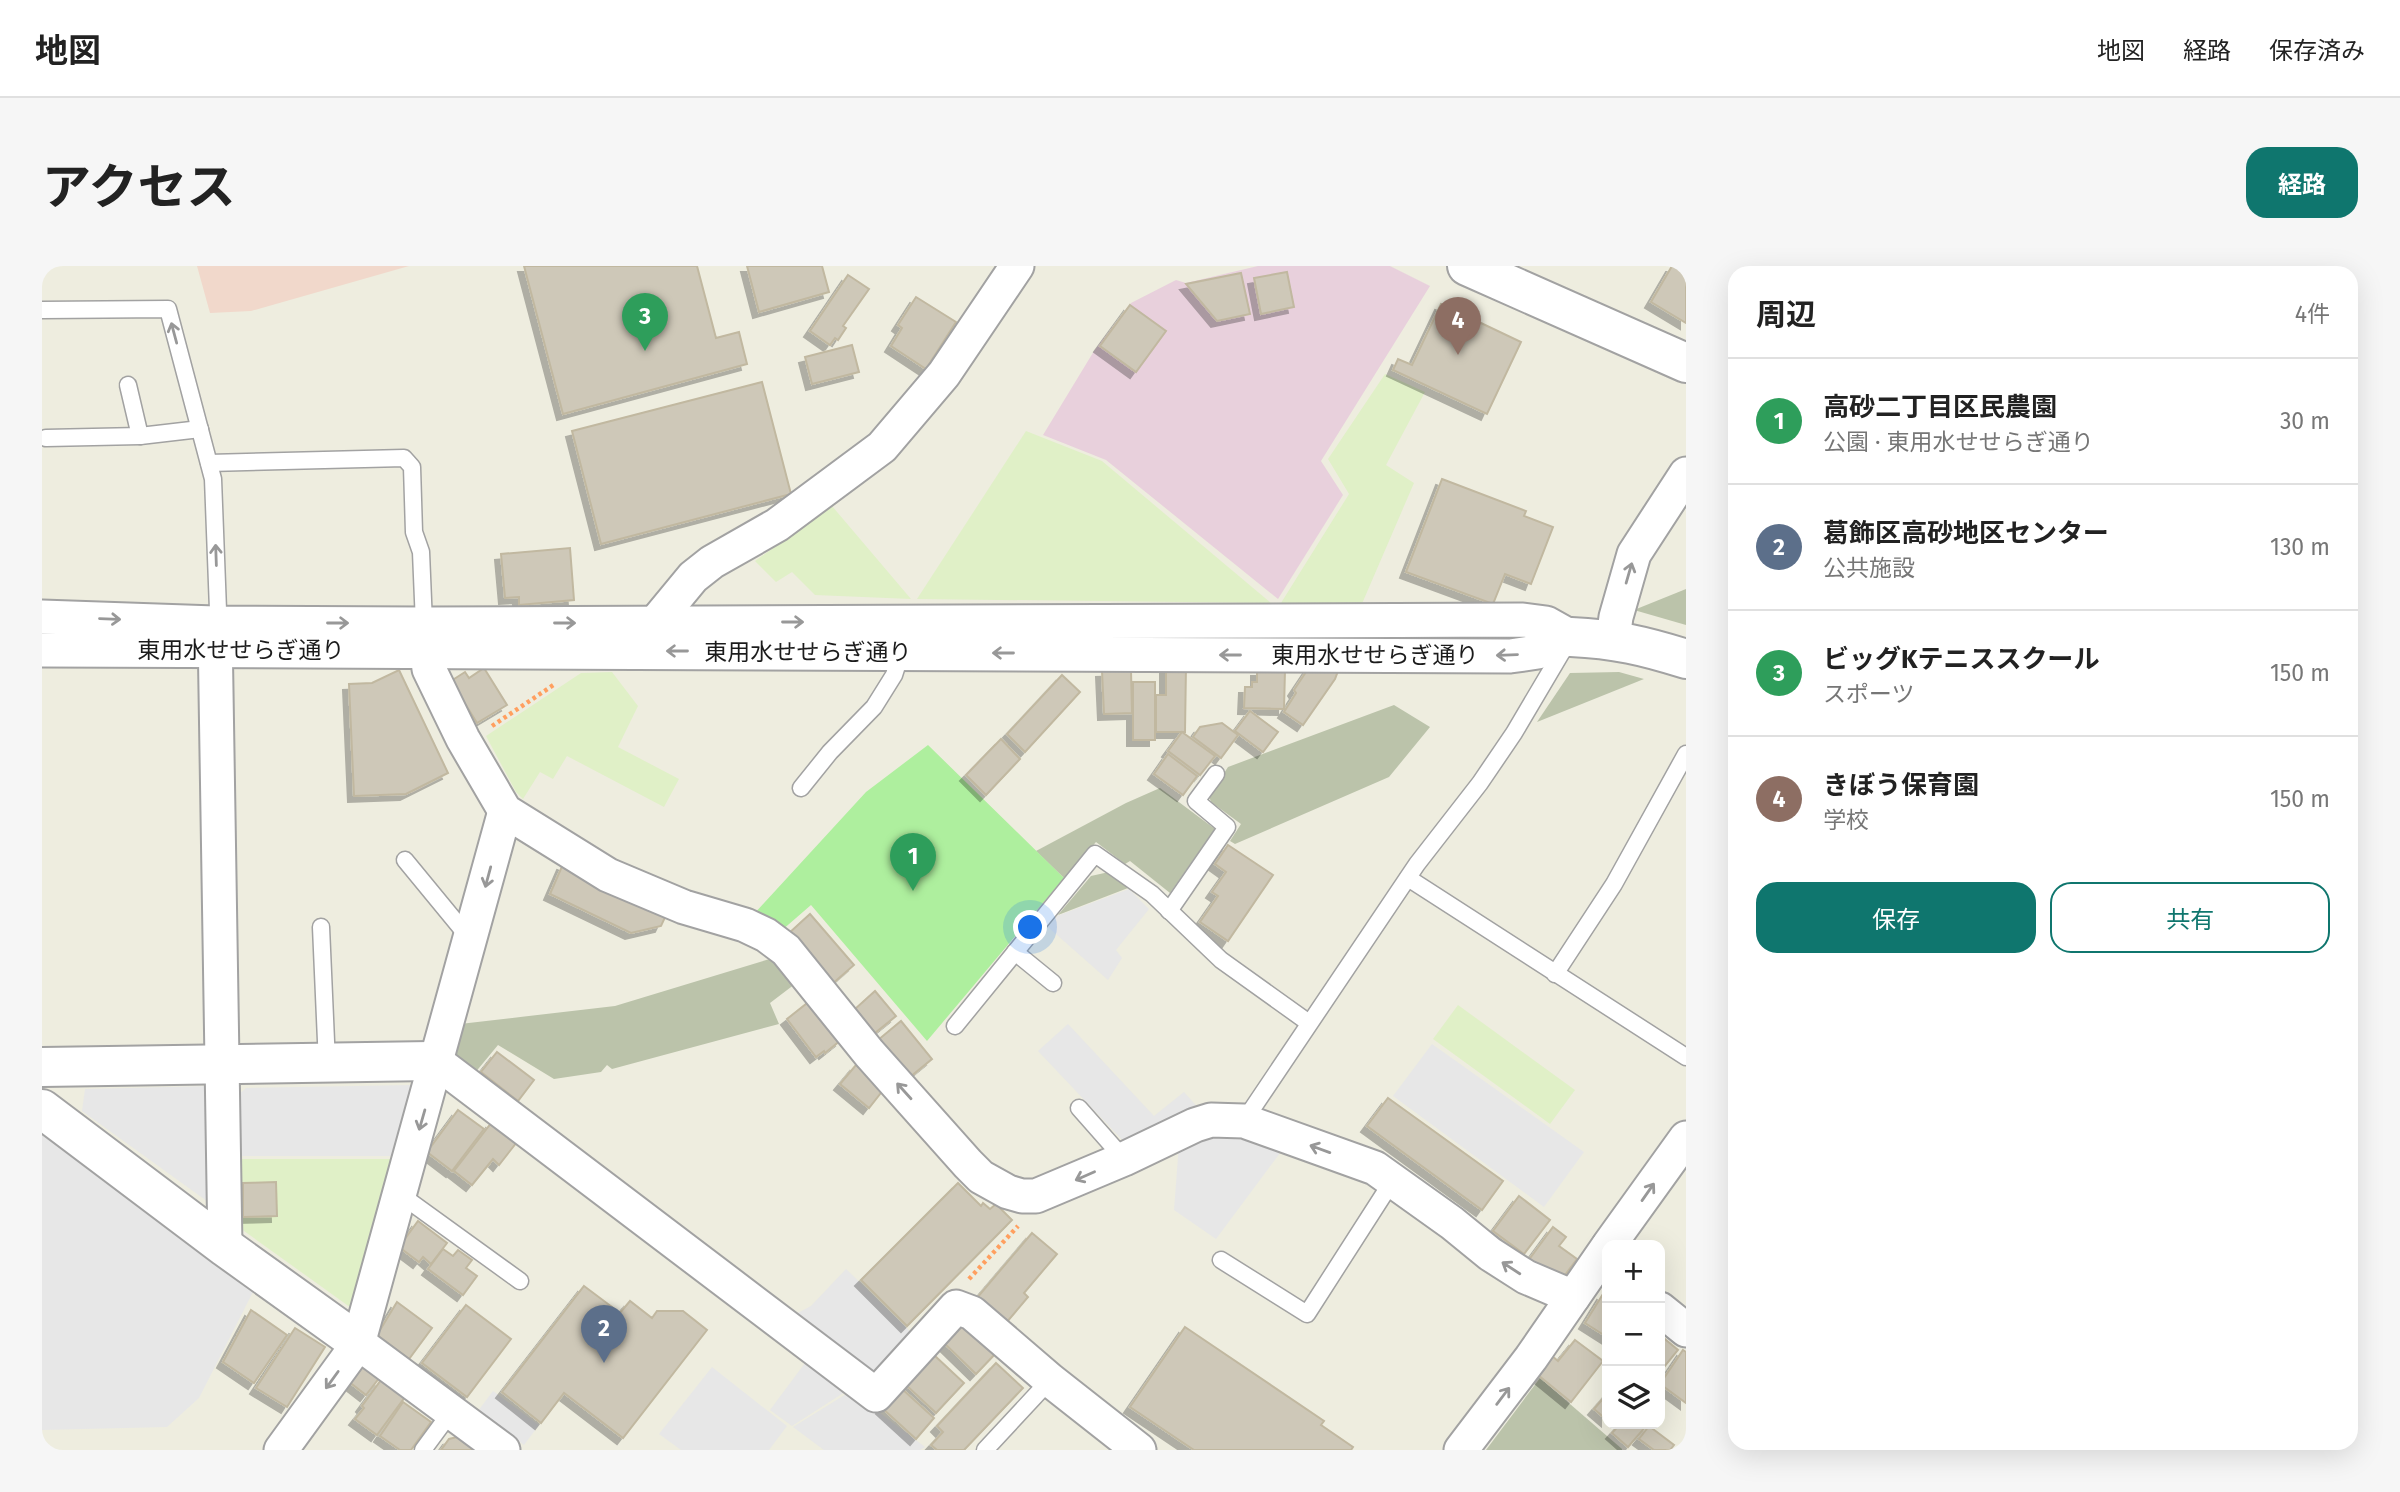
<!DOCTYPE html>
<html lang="ja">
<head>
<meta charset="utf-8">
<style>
	:root { --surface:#fff; --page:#f6f6f6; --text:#222; --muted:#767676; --line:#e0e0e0; --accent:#0f766e }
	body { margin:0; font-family:"Fira Sans","Noto Sans JP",sans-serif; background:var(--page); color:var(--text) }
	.controls { position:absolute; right:21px; bottom:21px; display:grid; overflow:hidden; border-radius:14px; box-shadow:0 7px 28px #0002 }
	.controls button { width:63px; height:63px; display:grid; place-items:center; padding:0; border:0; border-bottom:2px solid var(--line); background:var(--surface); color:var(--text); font:35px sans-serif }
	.you { position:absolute; left:989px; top:662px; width:24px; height:24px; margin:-18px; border:5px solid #fff; border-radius:50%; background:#1a73e8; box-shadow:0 0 0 10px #1a73e833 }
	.badge { display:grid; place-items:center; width:46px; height:46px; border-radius:50%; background:var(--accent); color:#fff; font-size:23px; font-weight:700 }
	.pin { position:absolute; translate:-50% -58px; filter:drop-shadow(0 2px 4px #0008) }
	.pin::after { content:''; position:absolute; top:37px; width:24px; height:21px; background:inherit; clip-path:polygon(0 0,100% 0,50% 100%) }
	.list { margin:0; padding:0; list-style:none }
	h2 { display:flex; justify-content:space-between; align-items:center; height:91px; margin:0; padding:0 28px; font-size:30px }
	h2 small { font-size:23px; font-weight:400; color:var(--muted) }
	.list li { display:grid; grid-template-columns:46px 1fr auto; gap:21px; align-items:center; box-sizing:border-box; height:126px; padding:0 28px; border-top:2px solid var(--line) }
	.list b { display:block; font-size:26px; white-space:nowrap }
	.list p { margin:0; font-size:23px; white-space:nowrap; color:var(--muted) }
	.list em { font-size:23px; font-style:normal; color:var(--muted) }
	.actions { display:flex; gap:14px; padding:21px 28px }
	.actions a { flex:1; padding:16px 0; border:2px solid var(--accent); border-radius:21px; text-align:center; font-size:24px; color:var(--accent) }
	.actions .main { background:var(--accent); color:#fff }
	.icon { flex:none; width:38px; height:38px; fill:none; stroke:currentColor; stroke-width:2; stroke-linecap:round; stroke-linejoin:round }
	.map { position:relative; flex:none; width:1644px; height:1184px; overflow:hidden; border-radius:21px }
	header { display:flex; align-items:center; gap:42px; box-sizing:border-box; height:98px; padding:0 35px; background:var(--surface); border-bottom:2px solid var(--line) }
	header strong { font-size:33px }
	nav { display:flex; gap:38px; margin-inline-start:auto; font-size:24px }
	.intro { display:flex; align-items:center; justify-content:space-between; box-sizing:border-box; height:168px; padding:0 42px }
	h1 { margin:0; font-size:49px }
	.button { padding:18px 32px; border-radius:21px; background:var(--accent); color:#fff; font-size:24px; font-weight:700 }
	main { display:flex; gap:42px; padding:0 42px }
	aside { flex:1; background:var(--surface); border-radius:21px; box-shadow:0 7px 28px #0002 }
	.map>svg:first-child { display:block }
	.commercial { fill:#f1d8cb }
	.industrial { fill:#e8d0dc }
	.construction { fill:#bbc3aa }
	.farmland { fill:#e0f0c7 }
	.grass { fill:#aeef9e }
	.parking { fill:#e7e7e7 }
	.building { fill:#cec8b8; stroke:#c1b8a0; stroke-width:2; filter:url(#shadow) }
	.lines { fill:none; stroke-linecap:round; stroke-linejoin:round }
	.service-casing { stroke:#a2a2a2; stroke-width:19 }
	.minor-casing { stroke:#a2a2a2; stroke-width:37 }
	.tertiary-casing { stroke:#a2a2a2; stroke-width:42 }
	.path { stroke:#ff9f5f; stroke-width:4.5; stroke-dasharray:3.5 3.5; stroke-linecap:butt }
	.service { stroke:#fff; stroke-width:16 }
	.minor { stroke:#fff; stroke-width:33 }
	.tertiary { stroke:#fff; stroke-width:38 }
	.oneway { stroke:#989898 }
	.labels { text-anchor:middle; stroke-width:5; stroke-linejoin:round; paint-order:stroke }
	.street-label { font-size:23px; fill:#1b1b1b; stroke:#fff }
</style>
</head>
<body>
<header>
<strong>地図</strong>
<nav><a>地図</a><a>経路</a><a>保存済み</a></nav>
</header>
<div class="intro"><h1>アクセス</h1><a class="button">経路</a></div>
<main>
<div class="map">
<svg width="1644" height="1184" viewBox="0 0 1644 1184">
	<defs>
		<filter id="shadow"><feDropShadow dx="-6" dy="6" stdDeviation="0" flood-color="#0004"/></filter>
	</defs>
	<rect width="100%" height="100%" fill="#eeeddf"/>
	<!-- commercial -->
	<polygon class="commercial" points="155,0 367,0 209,45 168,47"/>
	<!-- industrial -->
	<polygon class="industrial" points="1216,0 1348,0 1388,20 1279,195 1301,229 1236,333 1064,194 1001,169 1052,85 1089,37 1134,14 1144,17"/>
	<!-- construction -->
	<g class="construction">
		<polygon points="1644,323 1644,359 1592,344"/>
		<polygon points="1577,406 1602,413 1495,456 1528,407"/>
		<polygon points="1352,439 1388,461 1347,511 1193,578 1188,575 1199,558 1169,536 1167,530 1186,501"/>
		<polygon points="1118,522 1173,563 1128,627 1088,595 1083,598 1054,576 1022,612 994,585 1084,537"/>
		<polygon points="1067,606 1086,622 1016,649 1049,610"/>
		<polygon points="731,692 753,718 728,737 737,758 570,803 565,799 559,806 512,813 456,779 432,808 412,788 418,758 573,740"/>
		<polygon points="1498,1112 1580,1183 1580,1184 1444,1184"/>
	</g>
	<!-- farmland -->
	<g class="farmland">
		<polygon points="1343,108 1383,126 1344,199 1372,217 1319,340 1239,337 1307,228 1286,193"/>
		<polygon points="984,165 1060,195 1229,337 875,333"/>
		<polygon points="790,240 869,333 773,329 750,306 734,316 713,295"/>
		<polygon points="570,406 596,440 576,481 637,513 622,541 525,490 511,513 498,506 481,533 474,526 444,470 539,407"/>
		<polygon points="1416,739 1533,824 1508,858 1391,773"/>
		<polygon points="197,893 350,893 312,1044 202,965 197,957"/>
	</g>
	<!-- grass -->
	<polygon class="grass" points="886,479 1022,612 885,775 769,639 739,665 711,649 824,526"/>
	<!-- parking -->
	<g class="parking">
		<polygon points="1087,623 1107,643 1074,684 1080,692 1066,714 1006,661 1015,650"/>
		<polygon points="1026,758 1112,850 1142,826 1158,844 1086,880 996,785"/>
		<polygon points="1390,778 1542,886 1502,941 1351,830"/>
		<polygon points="373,819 351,890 197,890 195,830 204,822"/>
		<polygon points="168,820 169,938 40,845 43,823"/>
		<polygon points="1182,864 1241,883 1174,973 1132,944 1137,878"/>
		<polygon points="0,868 212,1024 157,1132 125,1161 0,1164"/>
		<polygon points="804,1003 872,1069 837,1106 823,1106 750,1050 769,1040"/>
		<polygon points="766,1093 806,1124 750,1160 728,1144"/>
		<polygon points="670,1101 745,1160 727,1184 639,1184 617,1168"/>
		<polygon points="451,1125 497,1159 482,1179 436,1145"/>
		<polygon points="809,1125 883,1181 878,1184 782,1184 751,1161"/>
	</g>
	<!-- building -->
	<g class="building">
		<polygon points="482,0 655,0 674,72 697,66 705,98 521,148"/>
		<polygon points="705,0 780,0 787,26 717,46"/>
		<polygon points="1630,0 1644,0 1644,57 1609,36"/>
		<polygon points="1245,6 1252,41 1219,48 1212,12"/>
		<polygon points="1199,7 1208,48 1175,55 1144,18"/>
		<polygon points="806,9 827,23 801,60 804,62 796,74 793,72 788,79 768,65"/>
		<polygon points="874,31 914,56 884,103 849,80 860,62 856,59"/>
		<polygon points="1399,38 1479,76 1445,148 1351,104 1356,93 1370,99"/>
		<polygon points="1088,39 1124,65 1094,106 1058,80"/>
		<polygon points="810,79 817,106 770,118 763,91"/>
		<polygon points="720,116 749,228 559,278 530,165"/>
		<polygon points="1400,213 1484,245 1482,250 1511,261 1489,318 1463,308 1451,338 1364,306"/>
		<polygon points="528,282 532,334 477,339 477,331 463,332 459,288"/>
		<polygon points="1124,399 1144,399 1143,466 1114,466 1114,429 1124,429"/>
		<polygon points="1268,400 1296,405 1293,413 1261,459 1242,446 1254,427 1252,424"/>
		<polygon points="442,402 465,439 435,457 409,415 423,406 427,412"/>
		<polygon points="357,404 406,507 364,528 312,530 307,418 330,417"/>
		<polygon points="1089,404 1090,447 1062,448 1060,405"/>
		<polygon points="1215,404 1243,404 1242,443 1202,442 1203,421 1210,421 1210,416 1215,416"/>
		<polygon points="1020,409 1038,426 983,486 965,468"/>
		<rect x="1091" y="416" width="22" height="58"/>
		<polygon points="1208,445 1236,466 1221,486 1193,465"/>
		<polygon points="1180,457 1196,469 1179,492 1151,471 1158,461"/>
		<polygon points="1140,466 1173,490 1158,509 1126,485"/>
		<polygon points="959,473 978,493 944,529 924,509"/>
		<polygon points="1126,488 1155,510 1141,529 1112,508"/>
		<polygon points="1186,579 1231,609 1186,675 1158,656 1176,630 1170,626 1184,606 1173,598"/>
		<polygon points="521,598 625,647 619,660 589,667 508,628"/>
		<polygon points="768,648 812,699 789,719 746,668"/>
		<polygon points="833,725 854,750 833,767 813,743"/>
		<polygon points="769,734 799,774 783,787 782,785 774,791 745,753"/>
		<polygon points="859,755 890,793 868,811 836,774"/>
		<polygon points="455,786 492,814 476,835 439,806"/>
		<polygon points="814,799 842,823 827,842 798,818"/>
		<polygon points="1346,832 1461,915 1440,944 1325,860"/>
		<polygon points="416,844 442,863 410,905 385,886"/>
		<polygon points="450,856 475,876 457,899 451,893 430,919 412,905"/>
		<polygon points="234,916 235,950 201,951 201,917"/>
		<polygon points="916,917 939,940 941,937 948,943 954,938 970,954 865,1060 819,1014"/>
		<polygon points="1477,930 1508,954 1482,988 1451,965"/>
		<polygon points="376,955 405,977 389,998 381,991 377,996 357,981"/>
		<polygon points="1511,961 1524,971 1517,980 1535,993 1517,1017 1486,995"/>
		<polygon points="990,967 1015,988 982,1027 986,1031 965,1056 934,1033"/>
		<polygon points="401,983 411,990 416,984 430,994 424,1002 435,1010 421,1029 386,1003"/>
		<polygon points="542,1020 578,1047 588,1035 610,1052 615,1045 641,1045 665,1064 581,1172 522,1127 499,1157 460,1126"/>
		<polygon points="1561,1028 1565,1031 1565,1071 1543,1057"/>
		<polygon points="355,1036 390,1062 367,1093 335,1069"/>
		<polygon points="424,1039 469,1073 425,1131 380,1097"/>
		<polygon points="209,1044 245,1069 212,1117 181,1096"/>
		<polygon points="928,1058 956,1085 934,1108 900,1075 914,1061"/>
		<polygon points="1143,1061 1282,1155 1279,1159 1311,1181 1309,1184 1152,1184 1088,1141"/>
		<polygon points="253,1062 283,1081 245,1141 214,1122"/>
		<polygon points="1618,1069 1636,1084 1618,1106"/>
		<polygon points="1533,1074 1561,1095 1529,1136 1496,1109 1510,1090 1516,1095"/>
		<polygon points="1641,1084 1644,1086 1644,1137 1618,1118"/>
		<polygon points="892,1089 922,1117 894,1147 864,1119"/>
		<polygon points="954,1097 981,1122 922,1184 895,1184 889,1179 901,1166 895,1160"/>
		<polygon points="323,1100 338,1111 324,1129 306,1115 315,1102"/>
		<polygon points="339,1114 363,1131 335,1169 313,1153 322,1142 320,1140"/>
		<polygon points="859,1122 892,1152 874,1173 840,1142"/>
		<polygon points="1565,1128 1565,1154 1552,1143"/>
		<polygon points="361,1136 389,1156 369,1184 358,1184 338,1170"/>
		<polygon points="1578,1158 1606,1158 1586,1181 1570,1167"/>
		<polygon points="1607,1160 1632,1179 1628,1184 1612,1184 1597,1173"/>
		<polygon points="415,1171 433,1183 432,1184 399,1184 407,1173"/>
	</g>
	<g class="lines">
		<!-- service casing -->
		<g class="service-casing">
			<g id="service">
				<polyline points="0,44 126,43 171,213 176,344 173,357"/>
				<polyline points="86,119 98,170"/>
				<polyline points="4,172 98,170 158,163"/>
				<polyline points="167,197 362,192 370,201 372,266 379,286 382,358"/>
				<polyline points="759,522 788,486 832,441 852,409 859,387"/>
				<polyline points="363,594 428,673"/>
				<polyline points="1366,612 1644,791"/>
				<polyline points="1127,645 1185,561 1154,535 1174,508"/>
				<polyline points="279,661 285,798"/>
				<polyline points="973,686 1011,717"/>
				<polyline points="1513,708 1572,618 1644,488"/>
				<polyline points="913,760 1053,588 1110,628 1179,694 1267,757"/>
				<polyline points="1037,842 1082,893"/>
				<polyline points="1202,855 1375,598 1438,517 1472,467 1524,379"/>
				<polyline points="359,929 478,1015"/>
				<polyline points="1179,994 1265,1048 1351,914"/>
				<polyline points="381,1184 409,1146"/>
				<polyline points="943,1184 1008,1114"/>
			</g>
		</g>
		<!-- minor casing -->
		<g class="minor-casing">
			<g id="minor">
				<polyline points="0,351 173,357 382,358 1481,354 1504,357 1529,371"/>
				<polyline points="613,357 651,311 670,296 735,259 840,181 902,108 975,0"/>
				<polyline points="173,363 183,981"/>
				<polyline points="382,364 387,403 421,473 463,545 566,609 642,641 703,659 724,669 744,684 827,787 926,898 939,911 966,926 980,930 994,930 1082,893 1153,859 1169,854 1202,855 1333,902 1410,957 1448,988 1484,1011 1531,1031"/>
				<polyline points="1571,373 1574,351 1592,288 1644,208"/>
				<polyline points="0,384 1468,390 1496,386 1529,371"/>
				<polyline points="389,795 396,797 834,1129 914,1041 930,1047 1008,1114 1097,1184"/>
				<polyline points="1567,979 1644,872"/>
				<polyline points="1618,1043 1644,1064"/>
				<polyline points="307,1070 461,1184"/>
				<polyline points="239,1184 316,1078 463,545"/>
				<polyline points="1419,1184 1489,1092 1565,982"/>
			</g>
		</g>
		<!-- tertiary casing -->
		<g class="tertiary-casing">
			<g id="tertiary">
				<polyline points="1425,0 1644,97"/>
				<path d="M 1529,371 C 1573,373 1603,380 1644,393"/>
				<polyline points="0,801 389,795"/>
				<polyline points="0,843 183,981 307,1070"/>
			</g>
		</g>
		<!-- path -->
		<g class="path">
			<polyline points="450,460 513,418"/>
			<polyline points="927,1013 976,960"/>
		</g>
		<!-- service -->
		<use href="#service" class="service"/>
		<!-- minor -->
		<use href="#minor" class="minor"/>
		<!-- tertiary -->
		<use href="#tertiary" class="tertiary"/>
	</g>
	<!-- one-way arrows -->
	<defs><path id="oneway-shaft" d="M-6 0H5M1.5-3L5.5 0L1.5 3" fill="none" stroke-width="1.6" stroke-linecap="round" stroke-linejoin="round" transform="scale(1.75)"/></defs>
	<g class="oneway">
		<use href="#oneway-shaft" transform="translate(132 67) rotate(-105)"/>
		<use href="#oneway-shaft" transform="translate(174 289) rotate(-92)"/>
		<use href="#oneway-shaft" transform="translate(1587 307) rotate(-74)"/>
		<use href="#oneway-shaft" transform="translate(68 353) rotate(2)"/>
		<use href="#oneway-shaft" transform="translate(751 356)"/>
		<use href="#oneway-shaft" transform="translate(296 357)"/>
		<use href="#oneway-shaft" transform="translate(523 357)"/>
		<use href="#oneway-shaft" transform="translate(635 385) rotate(-180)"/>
		<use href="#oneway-shaft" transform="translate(961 387) rotate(-180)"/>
		<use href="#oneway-shaft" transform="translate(1188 389) rotate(-180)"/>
		<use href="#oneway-shaft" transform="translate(1465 389) rotate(178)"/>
		<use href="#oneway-shaft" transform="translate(446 611) rotate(105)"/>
		<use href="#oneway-shaft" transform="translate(862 825) rotate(-132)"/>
		<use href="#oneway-shaft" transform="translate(380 854) rotate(106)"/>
		<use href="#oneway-shaft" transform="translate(1278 883) rotate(-160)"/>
		<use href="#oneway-shaft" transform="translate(1043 910) rotate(156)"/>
		<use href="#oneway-shaft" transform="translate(1606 926) rotate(-55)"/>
		<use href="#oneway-shaft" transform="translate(1469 1002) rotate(-147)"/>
		<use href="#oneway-shaft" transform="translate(290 1114) rotate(126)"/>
		<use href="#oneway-shaft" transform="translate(1461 1130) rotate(-53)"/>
	</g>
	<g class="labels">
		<!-- street labels -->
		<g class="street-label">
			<text x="199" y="392">東用水せせらぎ通り</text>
			<text x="766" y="394">東用水せせらぎ通り</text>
			<text x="1333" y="397">東用水せせらぎ通り</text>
		</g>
	</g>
</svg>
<div class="controls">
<button>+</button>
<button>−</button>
<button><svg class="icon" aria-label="layers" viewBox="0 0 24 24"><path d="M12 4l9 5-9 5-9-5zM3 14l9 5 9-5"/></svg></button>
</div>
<div class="you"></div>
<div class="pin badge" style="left:871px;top:625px;background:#2e9e5b">1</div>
<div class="pin badge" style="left:562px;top:1097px;background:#5c6f8a">2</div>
<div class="pin badge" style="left:603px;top:85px;background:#2e9e5b">3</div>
<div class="pin badge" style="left:1416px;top:89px;background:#8d6e63">4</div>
</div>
<aside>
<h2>周辺<small>4件</small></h2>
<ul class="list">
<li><span class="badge" style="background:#2e9e5b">1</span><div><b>高砂二丁目区民農園</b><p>公園 · 東用水せせらぎ通り</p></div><em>30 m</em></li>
<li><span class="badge" style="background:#5c6f8a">2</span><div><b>葛飾区高砂地区センター</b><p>公共施設</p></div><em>130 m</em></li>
<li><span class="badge" style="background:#2e9e5b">3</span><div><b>ビッグKテニススクール</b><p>スポーツ</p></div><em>150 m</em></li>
<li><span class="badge" style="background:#8d6e63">4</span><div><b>きぼう保育園</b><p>学校</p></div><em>150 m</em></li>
</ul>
<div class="actions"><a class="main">保存</a><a>共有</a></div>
</aside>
</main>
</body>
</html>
